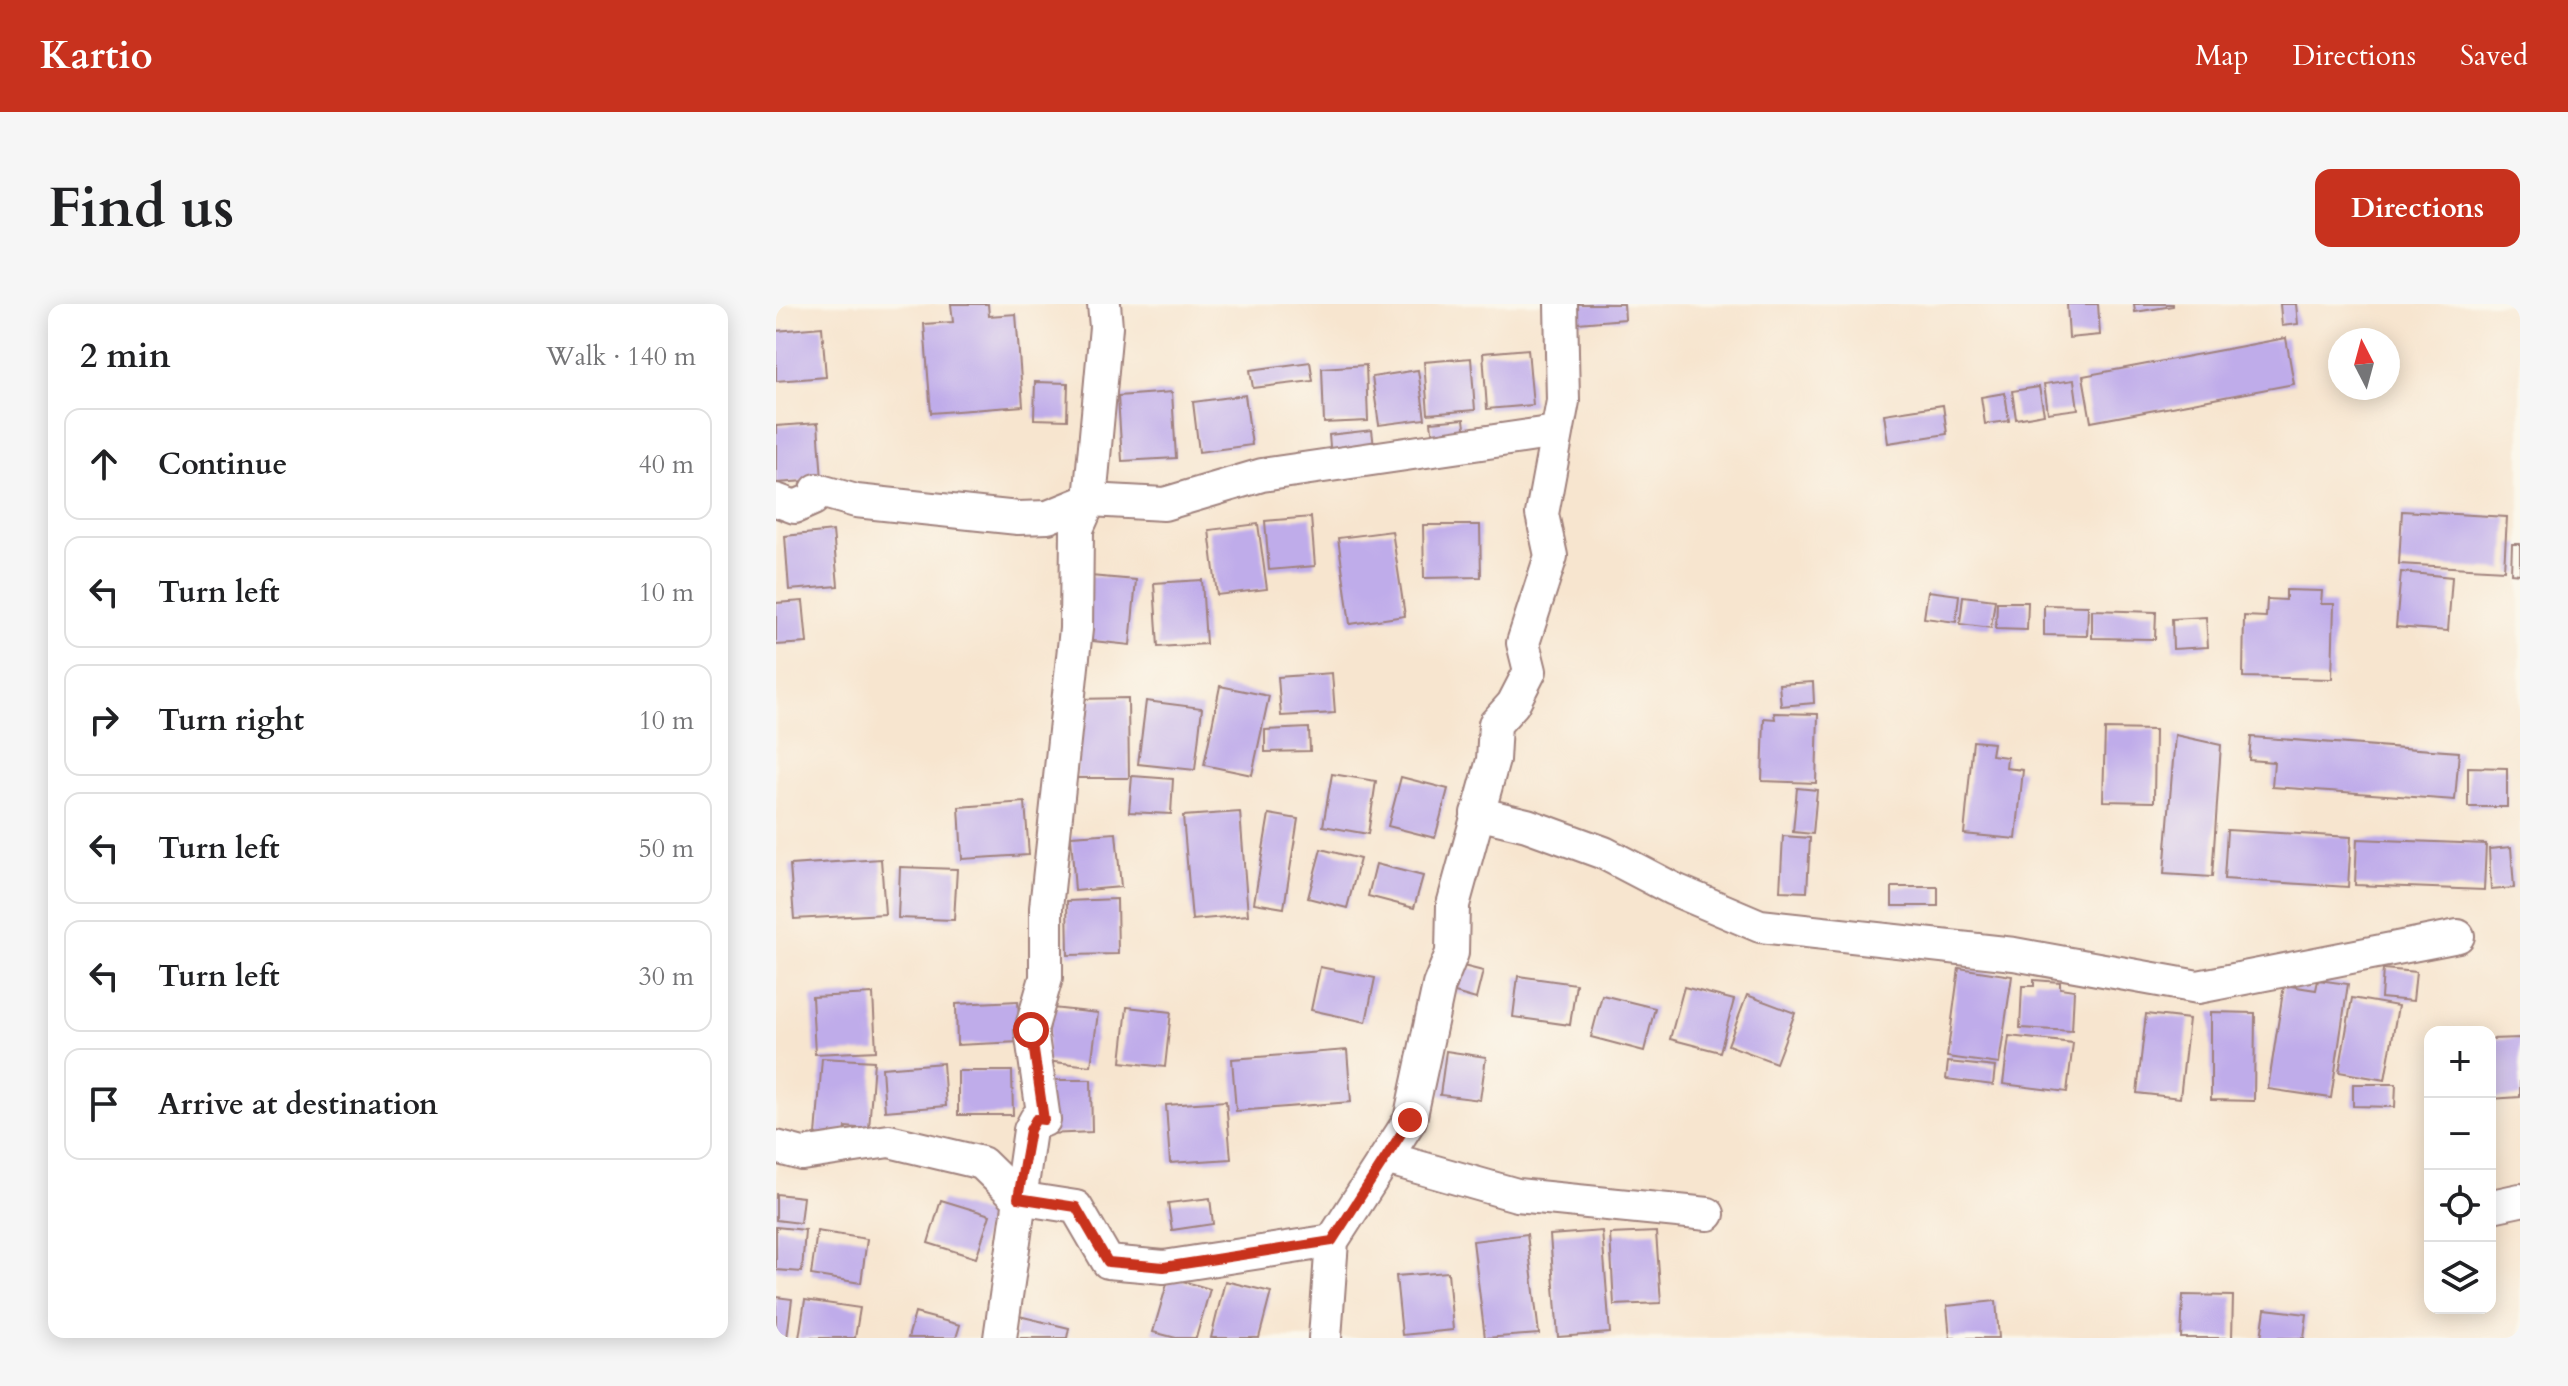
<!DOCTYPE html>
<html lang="en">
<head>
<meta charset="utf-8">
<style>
	:root { --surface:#fff; --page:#f6f6f6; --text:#202124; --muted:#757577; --line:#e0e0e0; --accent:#c8321e }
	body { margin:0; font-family:Cardo,serif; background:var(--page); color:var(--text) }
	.controls { position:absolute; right:24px; bottom:24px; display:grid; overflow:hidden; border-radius:16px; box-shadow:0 4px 20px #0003 }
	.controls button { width:72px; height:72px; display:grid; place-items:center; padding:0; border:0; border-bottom:2px solid var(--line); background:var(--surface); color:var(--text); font:40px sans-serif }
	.compass { position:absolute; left:1552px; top:24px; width:72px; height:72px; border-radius:50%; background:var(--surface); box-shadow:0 4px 20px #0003; rotate:354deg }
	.stop { position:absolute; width:24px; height:24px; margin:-18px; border:6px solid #c8321e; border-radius:50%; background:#fff }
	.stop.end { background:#c8321e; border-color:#fff; box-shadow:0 2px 8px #0008 }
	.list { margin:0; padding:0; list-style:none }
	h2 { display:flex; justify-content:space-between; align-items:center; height:104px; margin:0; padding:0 32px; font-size:34px }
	h2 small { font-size:26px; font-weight:400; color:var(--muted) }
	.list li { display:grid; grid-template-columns:52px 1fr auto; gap:24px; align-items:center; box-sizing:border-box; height:112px; margin:0 16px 16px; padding:0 16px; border:2px solid var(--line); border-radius:16px }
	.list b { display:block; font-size:30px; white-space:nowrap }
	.list em { font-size:26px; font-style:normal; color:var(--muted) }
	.icon { flex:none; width:44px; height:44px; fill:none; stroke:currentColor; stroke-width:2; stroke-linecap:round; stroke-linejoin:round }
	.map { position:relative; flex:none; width:1744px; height:1034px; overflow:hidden; border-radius:16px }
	header { display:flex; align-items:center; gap:48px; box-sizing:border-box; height:112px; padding:0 40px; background:var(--accent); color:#fff }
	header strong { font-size:38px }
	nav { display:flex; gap:44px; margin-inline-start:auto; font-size:28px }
	.intro { display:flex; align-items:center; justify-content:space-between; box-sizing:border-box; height:192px; padding:0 48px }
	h1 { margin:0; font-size:56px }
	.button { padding:20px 36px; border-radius:16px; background:var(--accent); color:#fff; font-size:28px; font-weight:700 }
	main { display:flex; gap:48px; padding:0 48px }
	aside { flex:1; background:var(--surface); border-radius:16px; box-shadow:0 4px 20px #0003 }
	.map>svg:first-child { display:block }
	.building { fill:#bfacea }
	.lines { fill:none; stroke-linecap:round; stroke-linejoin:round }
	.minor-casing { stroke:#a0827d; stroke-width:36 }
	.minor { stroke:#fff; stroke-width:32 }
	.route { stroke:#c8321e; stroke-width:10 }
</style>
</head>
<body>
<header>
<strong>Kartio</strong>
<nav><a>Map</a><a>Directions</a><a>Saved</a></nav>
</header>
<div class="intro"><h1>Find us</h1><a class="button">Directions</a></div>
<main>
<aside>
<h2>2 min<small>Walk · 140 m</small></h2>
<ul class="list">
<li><svg class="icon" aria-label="ahead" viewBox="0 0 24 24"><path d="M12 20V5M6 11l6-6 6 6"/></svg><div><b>Continue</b></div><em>40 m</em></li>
<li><svg class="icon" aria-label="left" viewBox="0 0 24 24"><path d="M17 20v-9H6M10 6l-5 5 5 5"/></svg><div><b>Turn left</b></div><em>10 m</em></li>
<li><svg class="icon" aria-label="right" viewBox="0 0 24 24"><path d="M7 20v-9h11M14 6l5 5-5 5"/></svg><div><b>Turn right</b></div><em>10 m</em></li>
<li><svg class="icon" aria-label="left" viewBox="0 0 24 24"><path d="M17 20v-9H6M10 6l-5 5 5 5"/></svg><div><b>Turn left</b></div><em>50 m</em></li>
<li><svg class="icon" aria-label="left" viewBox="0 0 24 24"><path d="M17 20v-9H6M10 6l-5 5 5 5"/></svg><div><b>Turn left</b></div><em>30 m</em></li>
<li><svg class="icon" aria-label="arrive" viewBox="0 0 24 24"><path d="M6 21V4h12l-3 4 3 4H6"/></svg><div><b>Arrive at destination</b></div></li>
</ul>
</aside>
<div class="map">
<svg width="1744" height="1034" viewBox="0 0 1744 1034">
	<rect width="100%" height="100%" fill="#fbf7ec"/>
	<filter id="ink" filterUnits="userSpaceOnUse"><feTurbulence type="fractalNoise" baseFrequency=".0125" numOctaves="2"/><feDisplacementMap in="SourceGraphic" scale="16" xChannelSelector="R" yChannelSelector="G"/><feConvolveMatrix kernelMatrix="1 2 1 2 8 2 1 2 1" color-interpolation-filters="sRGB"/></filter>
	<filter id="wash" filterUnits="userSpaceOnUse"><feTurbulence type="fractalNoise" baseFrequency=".006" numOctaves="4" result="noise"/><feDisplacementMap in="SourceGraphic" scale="32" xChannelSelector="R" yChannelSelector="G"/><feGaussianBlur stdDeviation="1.8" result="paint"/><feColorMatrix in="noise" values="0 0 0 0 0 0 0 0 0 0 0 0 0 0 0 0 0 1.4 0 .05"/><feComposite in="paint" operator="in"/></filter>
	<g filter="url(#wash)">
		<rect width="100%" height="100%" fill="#f7e5cf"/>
		<g id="blocks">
			<!-- building -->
			<g class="building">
				<polygon points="175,0 212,0 213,12 240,10 247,102 155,109 148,20 177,18"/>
				<polygon points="801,0 848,0 849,15 802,19"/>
				<polygon points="1291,0 1322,0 1324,31 1293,34"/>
				<polygon points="1358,0 1397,0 1397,2 1359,8"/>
				<polygon points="1504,0 1520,0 1522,20 1506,22"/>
				<polygon points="46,23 50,73 0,77 0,27"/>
				<polygon points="1510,34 1518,80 1315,118 1307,72"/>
				<polygon points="752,45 757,101 711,105 707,49"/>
				<polygon points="695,54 699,106 652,110 648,58"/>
				<polygon points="534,58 537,77 477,84 474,66"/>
				<polygon points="590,61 592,117 548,119 546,64"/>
				<polygon points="642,66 649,115 603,121 596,73"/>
				<polygon points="1298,76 1302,105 1272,109 1268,80"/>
				<polygon points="259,78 292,79 291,116 258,115"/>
				<polygon points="1263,83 1268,110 1240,115 1236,87"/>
				<polygon points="396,88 400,154 346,157 342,92"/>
				<polygon points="1229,89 1233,117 1209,120 1205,93"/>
				<polygon points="469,91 476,141 423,148 417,98"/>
				<polygon points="1167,101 1171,130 1112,139 1108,110"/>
				<polygon points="688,115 690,132 657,135 655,118"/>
				<polygon points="42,119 46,176 0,179 0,122"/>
				<polygon points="596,126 599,151 555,154 553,131"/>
				<polygon points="1626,207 1731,213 1728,266 1623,260"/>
				<polygon points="535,213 539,262 493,266 489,217"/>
				<polygon points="482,220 491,285 441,291 433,226"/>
				<polygon points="647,221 704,221 705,273 648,274"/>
				<polygon points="57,227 62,282 13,286 9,232"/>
				<polygon points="616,227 629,312 574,320 562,234"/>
				<polygon points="1736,240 1744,240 1744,270 1735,269"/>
				<polygon points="1625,268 1676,273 1672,327 1620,323"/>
				<polygon points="314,272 360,276 354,341 308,336"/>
				<polygon points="426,276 430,340 382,343 378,279"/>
				<polygon points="1510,286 1546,287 1545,300 1558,300 1556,375 1467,373 1468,312 1490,313 1491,295 1510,296"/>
				<polygon points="1152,287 1183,291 1180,318 1148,314"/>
				<polygon points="1187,292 1219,296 1215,324 1184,320"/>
				<polygon points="27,297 31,339 0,341 0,299"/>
				<polygon points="1221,298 1252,298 1251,326 1220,325"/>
				<polygon points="1268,301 1312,302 1311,332 1268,331"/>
				<polygon points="1316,306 1380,308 1379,335 1316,334"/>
				<polygon points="1430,313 1432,343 1397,345 1396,315"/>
				<polygon points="556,369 559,409 505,412 502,373"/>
				<polygon points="1037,378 1038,399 1005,402 1003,380"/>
				<polygon points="444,382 493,392 476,471 428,461"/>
				<polygon points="352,394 353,474 301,474 300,395"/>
				<polygon points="370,397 426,404 419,466 362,460"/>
				<polygon points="998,409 1042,410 1040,479 986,477 988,414 999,415"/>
				<polygon points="533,424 534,447 489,448 489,426"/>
				<polygon points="1329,425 1379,426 1378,498 1327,497"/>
				<polygon points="1399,431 1445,441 1436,573 1388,570"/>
				<polygon points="1475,433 1683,448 1679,496 1496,483 1498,458 1473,456"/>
				<polygon points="1197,437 1217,439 1215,451 1231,453 1230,464 1247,466 1240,535 1188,530"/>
				<polygon points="1692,463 1731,464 1731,503 1692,503"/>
				<polygon points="556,470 600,477 592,530 547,522"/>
				<polygon points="356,472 397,475 395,510 353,508"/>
				<polygon points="625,473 672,485 659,534 612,522"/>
				<polygon points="1021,484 1041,486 1037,530 1017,528"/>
				<polygon points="249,498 253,551 186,555 183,503"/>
				<polygon points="464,508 472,611 416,616 407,512"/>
				<polygon points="493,510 522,515 508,604 478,599"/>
				<polygon points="1451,526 1575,533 1572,583 1448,575"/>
				<polygon points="340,529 345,583 299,587 295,532"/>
				<polygon points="1007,532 1034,534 1031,588 1004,587"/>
				<polygon points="1581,535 1710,540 1708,586 1579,581"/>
				<polygon points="1735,543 1738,584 1715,586 1713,545"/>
				<polygon points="545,545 584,555 571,604 532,594"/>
				<polygon points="105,555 109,610 18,615 14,561"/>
				<polygon points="600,560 647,572 638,604 592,592"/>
				<polygon points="124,563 181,565 178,616 122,614"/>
				<rect x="1116" y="583" width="46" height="19"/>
				<polygon points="341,595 342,650 292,651 291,597"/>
				<polygon points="687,662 707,667 700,695 679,689"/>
				<polygon points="544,663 599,674 590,718 535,706"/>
				<polygon points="1183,664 1236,672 1223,760 1171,753"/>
				<polygon points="1607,665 1640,668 1637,697 1605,694"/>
				<polygon points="742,672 800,680 794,721 737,713"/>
				<polygon points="1258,676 1284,678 1284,684 1298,686 1296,727 1244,724 1246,682 1258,682"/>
				<polygon points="1542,676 1572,680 1555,794 1492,785 1508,681 1540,686"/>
				<polygon points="908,683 958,696 944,748 894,735"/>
				<polygon points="97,690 100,747 39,750 36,693"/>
				<polygon points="826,691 879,704 868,747 815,733"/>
				<polygon points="971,691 1019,709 1000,759 952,741"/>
				<polygon points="1576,694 1622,702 1609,776 1563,768"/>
				<polygon points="242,697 244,738 181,741 180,700"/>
				<polygon points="351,703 395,708 389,763 345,758"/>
				<polygon points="276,704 322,709 315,762 269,757"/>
				<polygon points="1435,708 1479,709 1478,797 1435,796"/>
				<polygon points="1370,710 1413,715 1404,794 1361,789"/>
				<polygon points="1233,732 1297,739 1291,788 1227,780"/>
				<polygon points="1744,734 1744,793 1714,795 1714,735"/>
				<polygon points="571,746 575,798 460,807 456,755"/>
				<polygon points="670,747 710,753 704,796 664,791"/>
				<polygon points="46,754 98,757 93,825 70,823 69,832 40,831"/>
				<polygon points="1172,758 1219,763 1217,781 1170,775"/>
				<polygon points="167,759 170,802 109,807 106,764"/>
				<polygon points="182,767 236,767 237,811 182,811"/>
				<polygon points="271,776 315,776 316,828 272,830"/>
				<polygon points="1577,780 1620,780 1619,803 1577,802"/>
				<polygon points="450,797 455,855 394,859 390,801"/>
				<polygon points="0,890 27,893 24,919 0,916"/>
				<polygon points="434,894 437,920 396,926 392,899"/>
				<polygon points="165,896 214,911 200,954 152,939"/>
				<polygon points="0,923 29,926 26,968 0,966"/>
				<polygon points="41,927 91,935 85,979 35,971"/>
				<polygon points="826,927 834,1029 782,1033 774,931"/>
				<polygon points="880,928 885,999 838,1001 834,930"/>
				<polygon points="751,930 763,1030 709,1034 697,937"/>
				<polygon points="672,968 677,1026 626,1031 620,972"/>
				<polygon points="393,973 434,985 420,1034 400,1034 377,1028"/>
				<polygon points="449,977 495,988 483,1034 435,1034"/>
				<polygon points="1407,991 1457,992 1456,1034 1405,1034"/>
				<polygon points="0,993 16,995 11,1034 0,1032"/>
				<polygon points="29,996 84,1004 79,1034 23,1034"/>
				<polygon points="1220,997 1223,1034 1174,1034 1171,1002"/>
				<polygon points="1489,1005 1531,1010 1528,1034 1485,1034"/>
				<polygon points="139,1009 184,1021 180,1034 132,1034"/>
				<polygon points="243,1012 293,1024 291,1034 238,1034"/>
			</g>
		</g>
	</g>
	<g filter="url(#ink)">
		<use href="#blocks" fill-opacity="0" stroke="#a0827d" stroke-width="2"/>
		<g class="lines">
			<!-- minor casing -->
			<g class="minor-casing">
				<g id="minor">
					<polyline points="0,196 19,203 37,195 41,186 80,197 242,214 272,213 314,196 388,200 486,171 780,128"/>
					<polyline points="701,509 751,521 828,549 897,585 984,622 1238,650 1422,683 1682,632"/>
					<polyline points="0,843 26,850 113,837 206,859 242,894 300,903 332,958 388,963 556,937"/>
					<polyline points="610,854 741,891 932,910"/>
					<polyline points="1716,902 1744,896"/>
					<polyline points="224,1034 254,826 260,815 268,816 255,726 270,674 270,604 300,325 301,225 314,196 330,23 328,0"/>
					<polyline points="549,1034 556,937 634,816 663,681 676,649 677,601 717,456 719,420 737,400 754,367 747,339 775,252 766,210 787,97 785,0"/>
				</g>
			</g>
			<!-- minor -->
			<use href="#minor" class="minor"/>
		</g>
	</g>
	<g class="lines" filter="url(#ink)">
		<!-- route -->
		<polyline class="route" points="255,726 268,816 260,815 254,826 242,894 300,903 332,958 388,963 556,937 634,816"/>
	</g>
</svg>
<div class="controls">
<button>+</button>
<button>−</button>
<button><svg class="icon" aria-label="locate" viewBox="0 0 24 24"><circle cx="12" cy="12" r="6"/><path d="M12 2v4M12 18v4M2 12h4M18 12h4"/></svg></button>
<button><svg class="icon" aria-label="layers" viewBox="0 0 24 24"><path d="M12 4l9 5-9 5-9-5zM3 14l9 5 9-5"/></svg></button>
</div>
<svg class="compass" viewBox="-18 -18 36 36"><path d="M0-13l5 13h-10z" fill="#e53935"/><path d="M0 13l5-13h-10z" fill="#757577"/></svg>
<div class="stop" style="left:255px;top:726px"></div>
<div class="stop end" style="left:634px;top:816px"></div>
</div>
</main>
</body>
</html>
